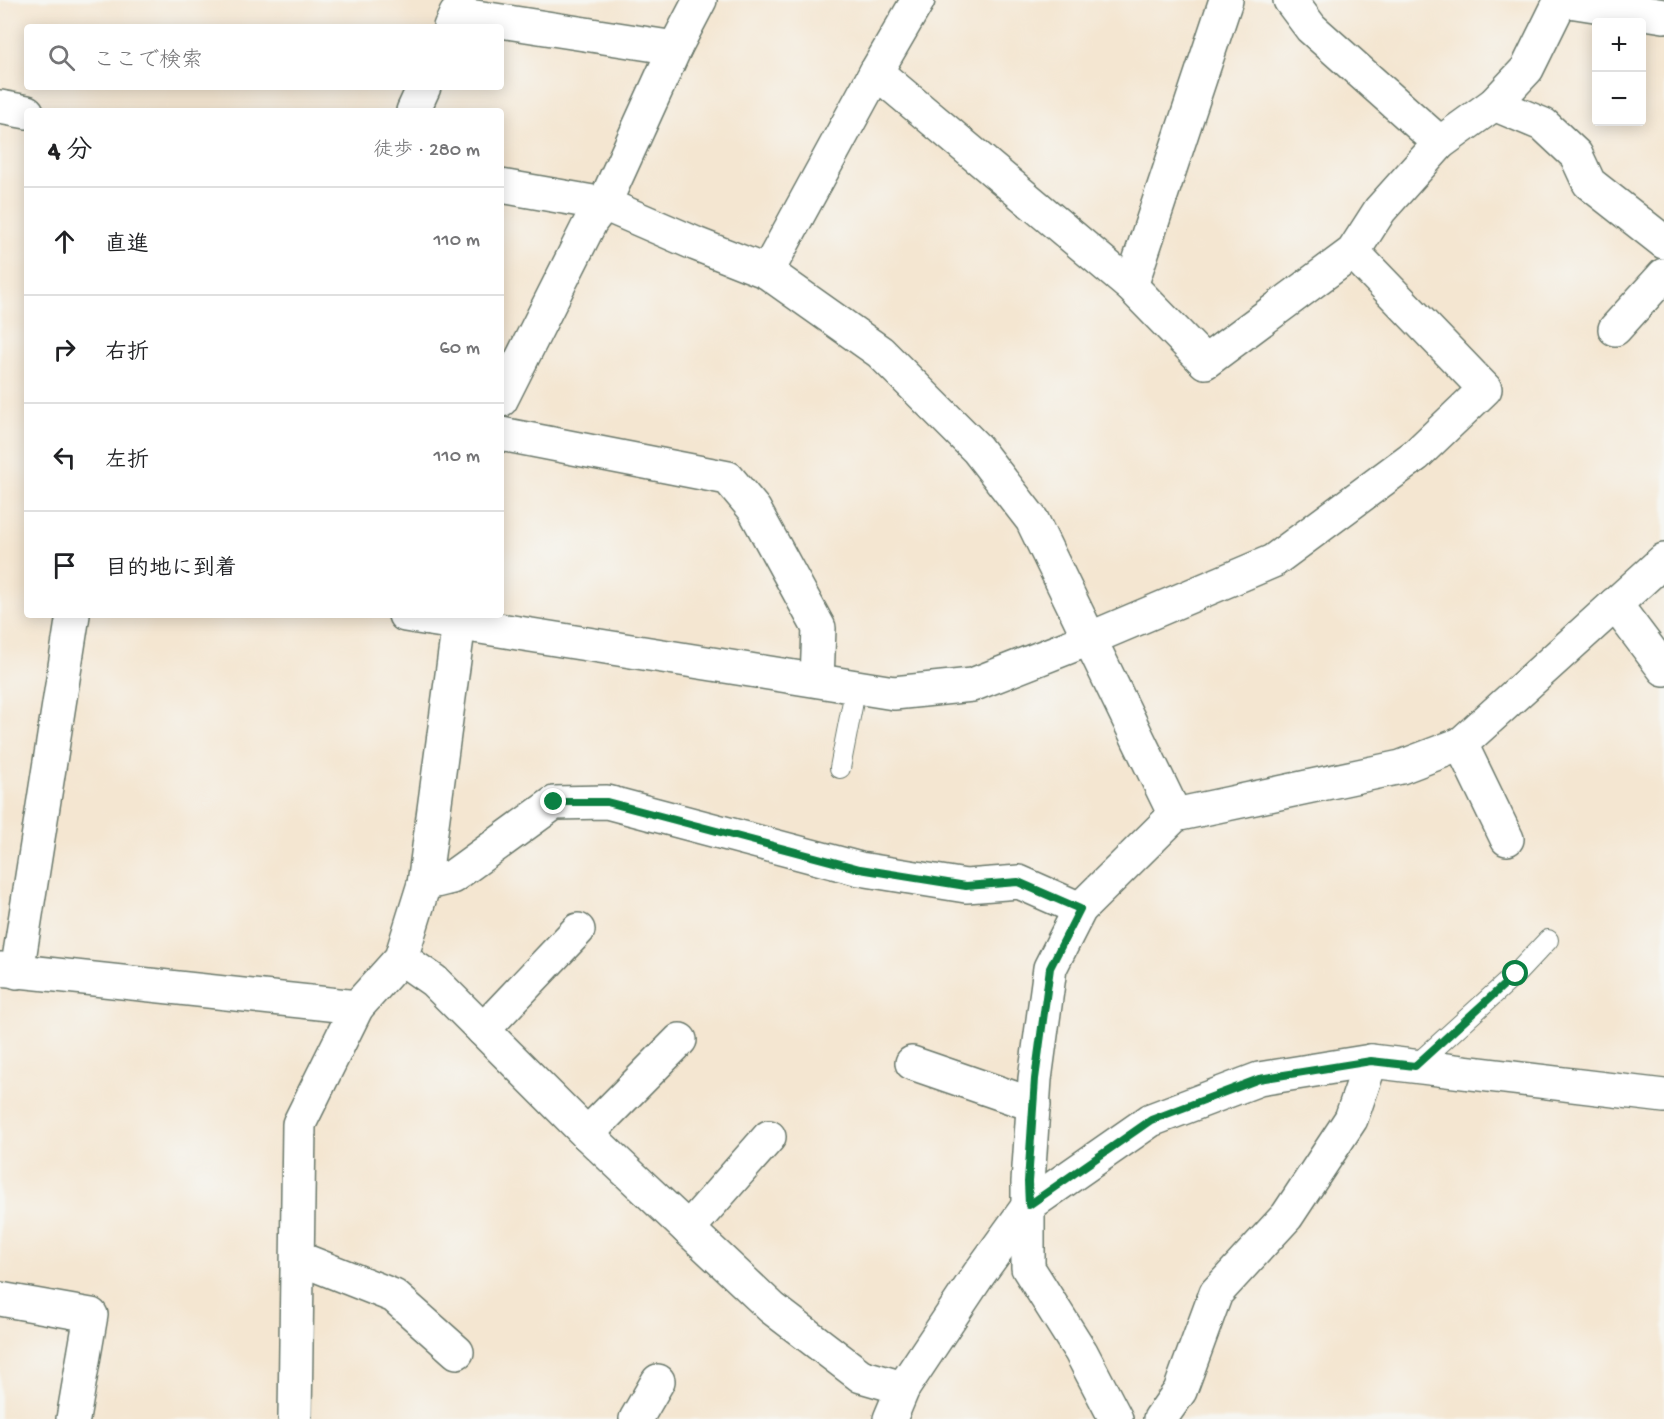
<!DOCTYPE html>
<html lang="ja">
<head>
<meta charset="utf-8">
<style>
	:root { --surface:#fff; --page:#f6f6f6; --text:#202124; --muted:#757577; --line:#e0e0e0 }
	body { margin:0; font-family:"Gochi Hand","Klee One",sans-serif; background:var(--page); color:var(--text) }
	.controls { position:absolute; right:18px; top:18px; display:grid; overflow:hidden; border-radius:6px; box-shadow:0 3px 15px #0003 }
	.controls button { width:54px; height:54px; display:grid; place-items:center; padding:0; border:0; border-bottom:2px solid var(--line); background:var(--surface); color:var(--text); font:30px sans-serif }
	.stop { position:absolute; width:18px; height:18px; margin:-14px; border:4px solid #0b8043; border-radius:50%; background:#fff }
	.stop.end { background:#0b8043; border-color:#fff; box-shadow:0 2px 6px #0008 }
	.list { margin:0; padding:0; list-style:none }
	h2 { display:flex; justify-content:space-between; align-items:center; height:78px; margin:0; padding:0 24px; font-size:26px }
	h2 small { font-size:20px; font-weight:400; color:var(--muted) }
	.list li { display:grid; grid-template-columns:39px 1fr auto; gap:18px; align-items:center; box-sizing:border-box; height:108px; padding:0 24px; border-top:2px solid var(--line) }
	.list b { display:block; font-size:22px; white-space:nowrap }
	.list em { font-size:20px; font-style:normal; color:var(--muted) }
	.icon { flex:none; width:33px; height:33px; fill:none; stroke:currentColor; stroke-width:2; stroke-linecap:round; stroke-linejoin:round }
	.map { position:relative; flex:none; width:1664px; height:1419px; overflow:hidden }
	.search { position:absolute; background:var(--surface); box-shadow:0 3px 15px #0003; left:24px; top:24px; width:480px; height:66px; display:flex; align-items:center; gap:15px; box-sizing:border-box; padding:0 21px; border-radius:6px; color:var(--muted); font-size:22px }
	.panel { position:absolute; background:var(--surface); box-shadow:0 3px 15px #0003; left:24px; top:108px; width:480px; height:510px; border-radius:6px }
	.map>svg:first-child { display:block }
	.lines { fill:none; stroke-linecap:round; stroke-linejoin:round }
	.lane-casing { stroke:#6a786b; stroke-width:22 }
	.street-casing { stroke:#6a786b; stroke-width:36 }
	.secondary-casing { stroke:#6a786b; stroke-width:36 }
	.lane { stroke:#fff; stroke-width:20 }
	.street { stroke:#fff; stroke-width:33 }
	.secondary { stroke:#fff; stroke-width:33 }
	.route { stroke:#0b8043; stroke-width:8 }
</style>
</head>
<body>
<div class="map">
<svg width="1664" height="1419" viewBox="0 0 1664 1419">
	<rect width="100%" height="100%" fill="#f6f6f2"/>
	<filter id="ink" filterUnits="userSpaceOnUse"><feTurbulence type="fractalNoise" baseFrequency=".0167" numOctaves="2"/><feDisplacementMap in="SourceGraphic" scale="12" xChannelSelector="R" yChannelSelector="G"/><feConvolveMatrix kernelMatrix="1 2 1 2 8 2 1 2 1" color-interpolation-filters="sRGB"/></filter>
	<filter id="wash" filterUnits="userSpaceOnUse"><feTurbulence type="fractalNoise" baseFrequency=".008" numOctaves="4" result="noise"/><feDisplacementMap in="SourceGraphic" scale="24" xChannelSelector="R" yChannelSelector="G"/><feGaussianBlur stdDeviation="1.35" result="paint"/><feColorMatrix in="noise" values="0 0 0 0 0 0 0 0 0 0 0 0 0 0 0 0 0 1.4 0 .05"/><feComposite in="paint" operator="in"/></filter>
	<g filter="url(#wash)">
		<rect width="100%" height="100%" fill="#f4e6d1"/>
	</g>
	<g filter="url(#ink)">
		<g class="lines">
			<!-- lane casing -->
			<g class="lane-casing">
				<g id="lane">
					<polyline points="840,768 856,686"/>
					<polyline points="1415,1066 1516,974 1548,940"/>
				</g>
			</g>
			<!-- street casing -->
			<g class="street-casing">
				<g id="street">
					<polyline points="1563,0 1664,16"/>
					<polyline points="450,27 456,14 675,48"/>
					<polyline points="876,72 918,0"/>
					<polyline points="1494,104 1544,125 1576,155 1589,183 1664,242"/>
					<polyline points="0,107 27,112"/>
					<polyline points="413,111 424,87"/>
					<polyline points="1440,143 1494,104 1527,69 1561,0"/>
					<polyline points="501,186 604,204 696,244 767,272 880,352 977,449 1032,520 1175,815"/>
					<polyline points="767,272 876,72 1131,286 1205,362 1353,252 1380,210 1440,143 1311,28 1290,0"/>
					<polyline points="1131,286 1226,0"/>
					<polyline points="1615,329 1664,275"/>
					<polyline points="501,400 591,221 604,204 675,48 700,0"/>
					<polyline points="501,434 728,478 754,509 819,628 817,680"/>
					<polyline points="1615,604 1664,669"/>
					<polyline points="405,615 894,693 972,685 1089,639 1273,561 1416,455 1485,389 1353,252"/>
					<polyline points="1461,744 1507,839"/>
					<polyline points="424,884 452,877 554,803 607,802 860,869 966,886 1019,882 1080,909"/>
					<polyline points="401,958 434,981 587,1134 772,1308 861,1376 903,1388"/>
					<polyline points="0,969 357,1007"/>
					<polyline points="17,972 73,615"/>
					<polyline points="483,1030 578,930"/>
					<polyline points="912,1063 1034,1105"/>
					<polyline points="587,1134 680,1040"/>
					<polyline points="688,1229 769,1137"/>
					<polyline points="298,1258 394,1296 457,1352"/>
					<polyline points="0,1299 91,1315 73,1419"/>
					<polyline points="295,1419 299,1124 357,1007 401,958 424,884 460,615"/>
					<polyline points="636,1419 658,1381"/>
					<polyline points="1116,1419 1081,1352 1028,1268 1028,1182 1035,1079 1050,968 1080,909 1175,815 1401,767 1461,744 1664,560"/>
					<polyline points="1160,1419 1180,1391 1216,1293 1287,1216 1351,1119 1371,1061"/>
				</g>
			</g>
			<!-- secondary casing -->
			<g class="secondary-casing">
				<polyline id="secondary" points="890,1419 903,1388 979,1274 1029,1205 1151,1120 1259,1079 1371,1061 1664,1096"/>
			</g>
			<!-- lane -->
			<use href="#lane" class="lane"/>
			<!-- street -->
			<use href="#street" class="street"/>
			<!-- secondary -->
			<use href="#secondary" class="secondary"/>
		</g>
	</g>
	<g class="lines" filter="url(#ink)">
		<!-- route -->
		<polyline class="route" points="554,802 607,802 860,869 966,886 1018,882 1080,909 1050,968 1035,1079 1028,1182 1029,1205 1151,1120 1259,1079 1371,1061 1415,1066 1516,974"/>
	</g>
</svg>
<div class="controls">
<button>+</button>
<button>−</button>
</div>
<div class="stop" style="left:1516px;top:974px"></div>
<div class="stop end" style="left:554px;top:802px"></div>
<div class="search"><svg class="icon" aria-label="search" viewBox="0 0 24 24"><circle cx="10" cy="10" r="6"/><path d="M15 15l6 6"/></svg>ここで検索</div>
<section class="panel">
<h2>4 分<small>徒歩 · 280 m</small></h2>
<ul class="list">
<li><svg class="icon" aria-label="ahead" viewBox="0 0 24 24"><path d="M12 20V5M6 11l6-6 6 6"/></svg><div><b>直進</b></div><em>110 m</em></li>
<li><svg class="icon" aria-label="right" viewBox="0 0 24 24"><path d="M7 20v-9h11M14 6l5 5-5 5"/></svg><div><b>右折</b></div><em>60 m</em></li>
<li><svg class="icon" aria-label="left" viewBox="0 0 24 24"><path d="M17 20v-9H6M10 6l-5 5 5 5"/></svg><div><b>左折</b></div><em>110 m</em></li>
<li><svg class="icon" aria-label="arrive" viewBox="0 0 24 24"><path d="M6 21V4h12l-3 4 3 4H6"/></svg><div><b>目的地に到着</b></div></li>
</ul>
</section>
</div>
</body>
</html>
